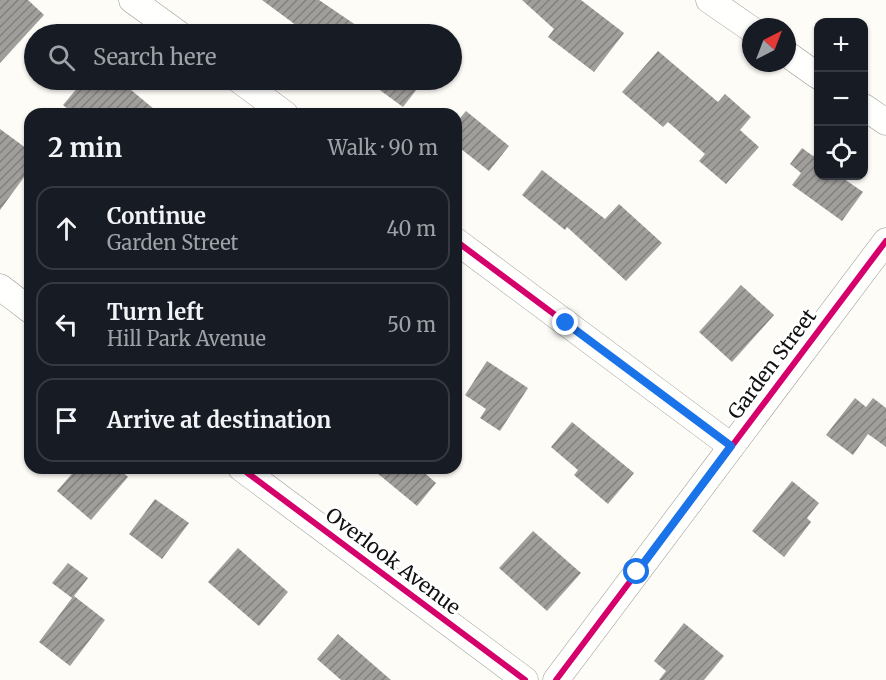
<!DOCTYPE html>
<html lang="en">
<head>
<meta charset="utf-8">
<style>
	:root { --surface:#171b24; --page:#20242c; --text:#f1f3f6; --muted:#9ea1a6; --line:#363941 }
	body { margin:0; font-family:Merriweather,serif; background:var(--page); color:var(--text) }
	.controls { position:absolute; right:18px; top:18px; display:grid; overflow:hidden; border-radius:12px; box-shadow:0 2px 4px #0004 }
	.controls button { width:54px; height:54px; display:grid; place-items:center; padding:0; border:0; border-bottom:2px solid var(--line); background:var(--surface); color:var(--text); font:30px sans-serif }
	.compass { position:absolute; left:742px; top:18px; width:54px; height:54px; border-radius:50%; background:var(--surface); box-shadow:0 2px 4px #0004; rotate:42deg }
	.stop { position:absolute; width:18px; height:18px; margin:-14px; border:4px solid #1a73e8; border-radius:50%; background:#fff }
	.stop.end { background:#1a73e8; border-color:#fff; box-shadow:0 2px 6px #0008 }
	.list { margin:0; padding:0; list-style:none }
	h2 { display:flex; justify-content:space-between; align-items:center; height:78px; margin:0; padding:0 24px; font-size:26px }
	h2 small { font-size:20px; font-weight:400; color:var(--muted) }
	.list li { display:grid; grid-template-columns:39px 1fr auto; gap:18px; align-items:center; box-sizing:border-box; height:84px; margin:0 12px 12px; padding:0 12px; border:2px solid var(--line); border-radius:18px }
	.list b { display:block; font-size:22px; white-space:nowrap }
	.list p { margin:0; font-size:20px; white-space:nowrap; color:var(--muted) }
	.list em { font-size:20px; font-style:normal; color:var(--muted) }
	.icon { flex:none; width:33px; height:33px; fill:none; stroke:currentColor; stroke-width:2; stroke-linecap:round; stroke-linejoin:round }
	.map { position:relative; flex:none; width:886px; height:680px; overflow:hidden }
	.search { position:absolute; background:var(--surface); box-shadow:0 2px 4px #0004; left:24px; top:24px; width:438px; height:66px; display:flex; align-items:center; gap:15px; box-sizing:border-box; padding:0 21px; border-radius:33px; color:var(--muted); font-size:22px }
	.panel { position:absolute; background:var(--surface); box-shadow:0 2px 4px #0004; left:24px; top:108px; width:438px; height:366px; border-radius:18px }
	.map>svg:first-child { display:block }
	.building { fill:url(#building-hatch) }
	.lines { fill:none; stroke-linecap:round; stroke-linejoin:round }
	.minor-casing { stroke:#979795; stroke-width:27 }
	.minor { stroke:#fffffe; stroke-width:26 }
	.cycleway-casing { stroke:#fff; stroke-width:10 }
	.cycleway { stroke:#d6006c; stroke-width:6 }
	.route { stroke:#1a73e8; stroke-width:8 }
	.labels { text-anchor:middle; stroke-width:6; stroke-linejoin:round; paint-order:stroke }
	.street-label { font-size:20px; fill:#111; stroke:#fff }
</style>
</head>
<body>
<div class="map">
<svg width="886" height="680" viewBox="0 0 886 680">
	<defs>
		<pattern id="building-hatch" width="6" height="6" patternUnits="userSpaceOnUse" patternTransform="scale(1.5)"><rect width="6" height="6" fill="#a19f9c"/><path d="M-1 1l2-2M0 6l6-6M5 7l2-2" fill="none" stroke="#82807e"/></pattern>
	</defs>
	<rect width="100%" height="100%" fill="#fdfcf7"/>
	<!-- building -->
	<g class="building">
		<polygon points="0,0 28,0 44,15 0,63"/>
		<polygon points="262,0 319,0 369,34 308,34"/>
		<polygon points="522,0 581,0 624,33 594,72 548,37 554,29"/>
		<polygon points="658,51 718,102 725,94 751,117 740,130 759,147 726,184 699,161 705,154 668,122 663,127 622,92"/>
		<polygon points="84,80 119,80 160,114 74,114 63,105"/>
		<polygon points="366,80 424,80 403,107"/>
		<polygon points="466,111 509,146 489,171 456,145 456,123"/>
		<polygon points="0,129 30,151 30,169 0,210"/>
		<polygon points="802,148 813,156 819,149 819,176 840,176 863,192 842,221 792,185 801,173 790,164"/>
		<polygon points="542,170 605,219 619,204 662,243 626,281 567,227 565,230 522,195"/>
		<polygon points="741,285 774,315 732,362 699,332"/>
		<polygon points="487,361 528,388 500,431 480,418 486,409 465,395"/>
		<polygon points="855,398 866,407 873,398 886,408 886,447 868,434 853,455 826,435"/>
		<polygon points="572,422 634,473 608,504 574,475 578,470 551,447"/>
		<polygon points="77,468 118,468 128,477 91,520 57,491"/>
		<polygon points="371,468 419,468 436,483 417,506"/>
		<polygon points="792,481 819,503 807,518 811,522 784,557 752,531"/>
		<polygon points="155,499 189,523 162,559 129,534"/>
		<polygon points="533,531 581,573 547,611 499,568"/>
		<polygon points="238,548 288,592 259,626 208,582"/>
		<polygon points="68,563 88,578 74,596 105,620 70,666 39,642 72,598 52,583"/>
		<polygon points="684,623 724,656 704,680 659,680 666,671 654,661"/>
		<polygon points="338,634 391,680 341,680 317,659"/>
	</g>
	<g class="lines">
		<!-- minor casing -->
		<g class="minor-casing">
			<g id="minor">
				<polyline points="132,0 179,34"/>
				<polyline points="709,0 751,29"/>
				<polyline points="787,54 818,76"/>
				<polyline points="239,80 285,114"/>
				<polyline points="864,107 886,122"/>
				<polyline points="456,241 731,446"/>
				<polyline points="0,287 30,310"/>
				<polyline points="241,468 525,680"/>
				<polyline points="556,680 886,241"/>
			</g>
		</g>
		<!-- minor -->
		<use href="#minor" class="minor"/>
		<!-- cycleway casing -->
		<g class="cycleway-casing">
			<g id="cycleway">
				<polyline points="456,241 731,446"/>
				<polyline points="241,468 525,680"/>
				<polyline points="556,680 886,241"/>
			</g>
		</g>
		<!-- cycleway -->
		<use href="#cycleway" class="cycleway"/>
	</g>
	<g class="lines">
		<!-- route -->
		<polyline class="route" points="566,323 731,446 637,572"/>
	</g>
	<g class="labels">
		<!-- street labels -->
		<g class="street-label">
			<text transform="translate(772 364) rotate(-53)" y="7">Garden Street</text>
			<text transform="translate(393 561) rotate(37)" y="7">Overlook Avenue</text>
		</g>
	</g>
</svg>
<div class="controls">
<button>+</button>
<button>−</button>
<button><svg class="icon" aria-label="locate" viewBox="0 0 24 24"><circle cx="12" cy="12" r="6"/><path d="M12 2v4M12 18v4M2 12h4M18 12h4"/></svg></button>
</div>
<svg class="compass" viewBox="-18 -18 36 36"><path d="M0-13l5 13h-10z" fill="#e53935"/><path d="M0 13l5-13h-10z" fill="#9ea1a6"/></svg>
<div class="stop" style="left:637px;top:572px"></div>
<div class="stop end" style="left:566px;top:323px"></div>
<div class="search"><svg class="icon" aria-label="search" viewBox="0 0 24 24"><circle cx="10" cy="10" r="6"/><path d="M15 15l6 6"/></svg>Search here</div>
<section class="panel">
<h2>2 min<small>Walk · 90 m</small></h2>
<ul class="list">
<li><svg class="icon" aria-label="ahead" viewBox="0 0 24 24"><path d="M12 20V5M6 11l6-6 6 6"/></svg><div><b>Continue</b><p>Garden Street</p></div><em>40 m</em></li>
<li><svg class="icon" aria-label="left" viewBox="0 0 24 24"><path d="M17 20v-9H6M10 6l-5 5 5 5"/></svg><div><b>Turn left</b><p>Hill Park Avenue</p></div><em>50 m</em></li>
<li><svg class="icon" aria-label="arrive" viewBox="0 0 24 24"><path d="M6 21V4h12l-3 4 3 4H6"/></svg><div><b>Arrive at destination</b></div></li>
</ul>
</section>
</div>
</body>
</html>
